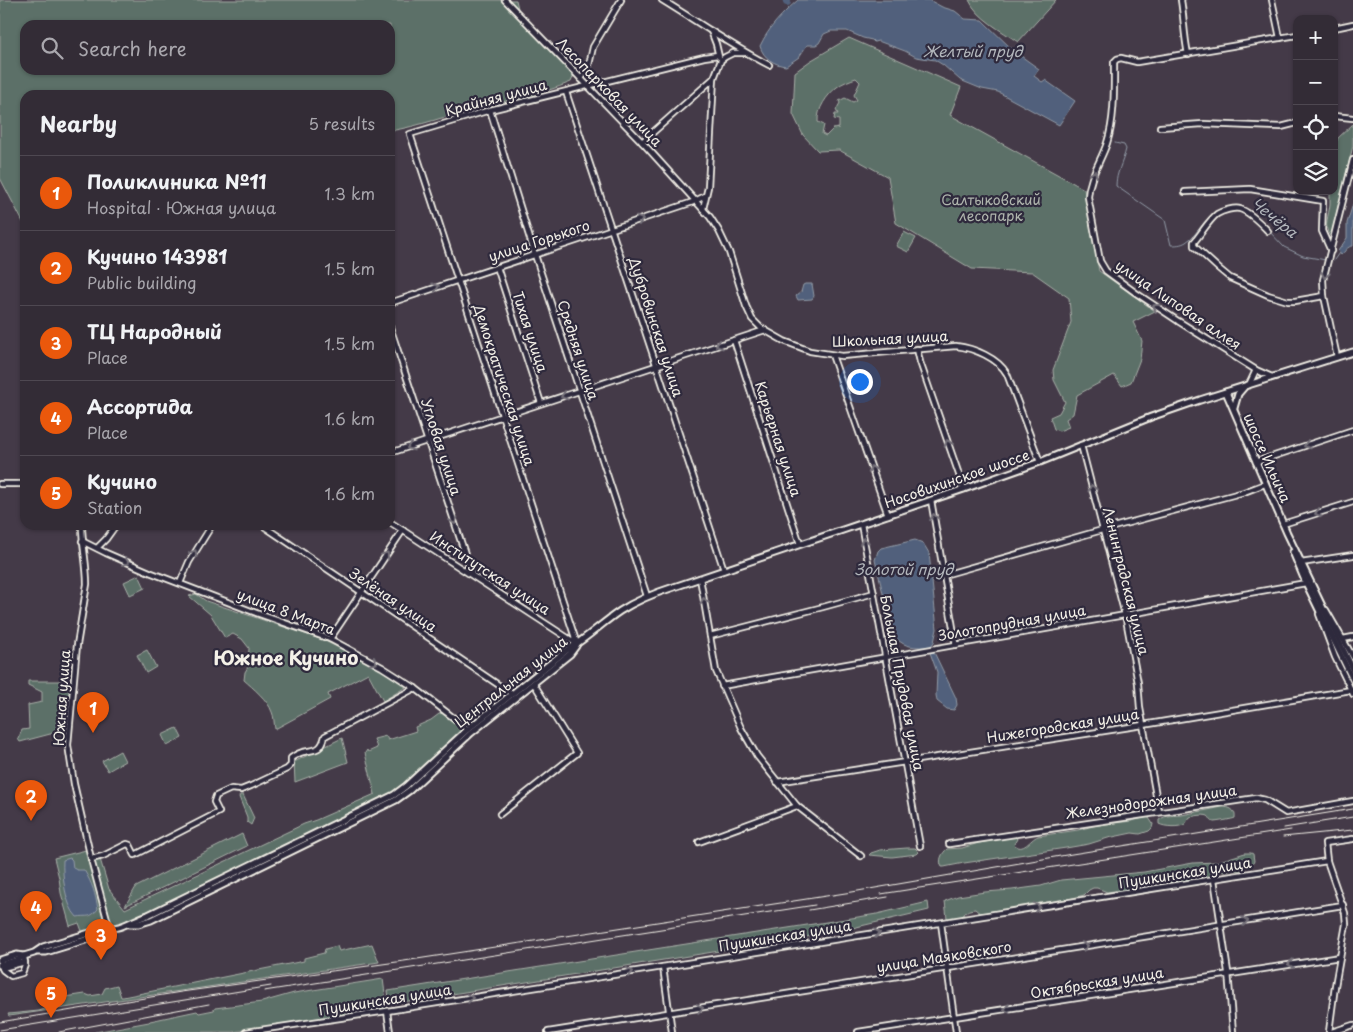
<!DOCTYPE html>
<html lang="en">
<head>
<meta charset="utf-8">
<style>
	:root { --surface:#332c36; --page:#3b343e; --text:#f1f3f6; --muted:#a9a7ad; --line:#4e4851; --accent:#ea580c }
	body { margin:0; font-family:"Playpen Sans",sans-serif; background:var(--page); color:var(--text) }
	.controls { position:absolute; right:15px; top:15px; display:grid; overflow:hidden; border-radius:10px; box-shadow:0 1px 4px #0004 }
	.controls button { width:45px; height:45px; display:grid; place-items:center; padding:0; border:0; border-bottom:1px solid var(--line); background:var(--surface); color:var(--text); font:25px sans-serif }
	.you { position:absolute; left:859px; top:381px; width:18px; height:18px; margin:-12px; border:4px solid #fff; border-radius:50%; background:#1a73e8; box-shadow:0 0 0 8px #1a73e833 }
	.badge { display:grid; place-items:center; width:32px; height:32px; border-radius:50%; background:var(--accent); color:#fff; font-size:16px; font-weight:700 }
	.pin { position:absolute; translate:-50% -41px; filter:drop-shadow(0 1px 2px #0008) }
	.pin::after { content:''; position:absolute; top:26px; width:18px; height:15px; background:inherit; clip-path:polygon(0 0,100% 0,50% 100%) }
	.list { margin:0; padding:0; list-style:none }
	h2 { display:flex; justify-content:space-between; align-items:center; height:65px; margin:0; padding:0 20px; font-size:21px }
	h2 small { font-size:16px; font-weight:400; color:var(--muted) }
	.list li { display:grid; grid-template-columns:32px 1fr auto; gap:15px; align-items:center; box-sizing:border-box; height:75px; padding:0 20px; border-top:1px solid var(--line) }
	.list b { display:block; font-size:19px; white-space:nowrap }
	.list p { margin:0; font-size:16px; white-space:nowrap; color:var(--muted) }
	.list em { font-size:16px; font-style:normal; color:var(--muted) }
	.icon { flex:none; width:28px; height:28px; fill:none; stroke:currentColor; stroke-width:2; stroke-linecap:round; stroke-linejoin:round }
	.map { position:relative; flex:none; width:1353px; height:1032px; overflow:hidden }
	.search { position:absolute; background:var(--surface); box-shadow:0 1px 4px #0004; left:20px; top:20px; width:375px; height:55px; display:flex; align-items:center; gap:12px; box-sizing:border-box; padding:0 18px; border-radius:15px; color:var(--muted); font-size:19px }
	.panel { position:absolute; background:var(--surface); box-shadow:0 1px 4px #0004; left:20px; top:90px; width:375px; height:440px; border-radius:15px }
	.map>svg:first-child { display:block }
	.green { fill:#5c6f67; stroke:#a8b0a8; fill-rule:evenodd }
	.water { fill:#51617b; stroke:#929ba7 }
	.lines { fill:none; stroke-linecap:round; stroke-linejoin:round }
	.stream { stroke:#929ba7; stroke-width:1 }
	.river { stroke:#51617b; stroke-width:8 }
	.minor-casing { stroke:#f4f1e8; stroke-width:8 }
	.major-casing { stroke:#f4f1e8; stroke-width:9 }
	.minor { stroke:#2f2a3d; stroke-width:4.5 }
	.major { stroke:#2f2a3d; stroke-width:5 }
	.rail { stroke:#f4f1e8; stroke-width:1 }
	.oneway { stroke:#747079 }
	.labels { text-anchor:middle; stroke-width:4.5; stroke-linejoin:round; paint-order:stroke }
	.street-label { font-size:14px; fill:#f4f1e8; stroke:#2f2a3d }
	.park-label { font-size:14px; fill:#b0b6ae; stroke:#2f2a3d }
	.water-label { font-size:15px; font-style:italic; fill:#b3b7bc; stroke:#2f2a3d }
	.district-label { font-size:19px; font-weight:bold; fill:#f4f1e8; stroke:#2f2a3d }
</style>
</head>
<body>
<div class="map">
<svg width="1353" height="1032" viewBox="0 0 1353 1032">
	<rect width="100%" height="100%" fill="#443a48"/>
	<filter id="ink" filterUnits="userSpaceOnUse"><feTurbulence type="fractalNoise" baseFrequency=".02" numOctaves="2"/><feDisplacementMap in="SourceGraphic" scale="10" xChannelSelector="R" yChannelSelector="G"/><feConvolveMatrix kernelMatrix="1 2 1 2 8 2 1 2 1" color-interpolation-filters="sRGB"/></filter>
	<g filter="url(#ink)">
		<!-- green -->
		<g class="green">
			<path d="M 0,0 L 516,0 L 521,21 L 574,75 L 571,82 C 540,95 508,100 475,108 C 447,116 419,126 390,131 L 390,95 L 25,95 L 25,226 L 0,178 ZM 25,25 L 390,25 L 390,70 L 25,70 Z"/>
			<path d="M 969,0 L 1056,0 L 1018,42 C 1001,30 978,19 969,0 Z"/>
			<path d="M 849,38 L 961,87 L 950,115 L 1084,189 L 1099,271 L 1155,311 L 1133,322 L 1142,341 L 1140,359 L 1131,382 L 1122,386 L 1114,375 L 1077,395 L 1073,414 L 1066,419 L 1069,427 L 1059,431 L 1054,429 L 1050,417 L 1059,413 L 1065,402 L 1054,380 L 1053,370 L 1071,322 L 1069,298 L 1032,272 L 972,269 L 896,223 L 888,177 L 839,150 L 818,151 L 803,135 L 793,114 L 795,72 L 810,61 ZM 856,78 L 860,82 L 854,95 L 857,100 L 853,102 L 845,98 L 839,101 L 840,103 L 836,110 L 838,114 L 835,114 L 834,119 L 839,120 L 839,128 L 833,129 L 826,136 L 822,134 L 824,125 L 818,122 C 817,109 827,95 837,87 C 842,83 850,80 856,78 Z"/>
			<path d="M 1353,124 L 1353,146 L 1332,232 L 1330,236 C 1323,227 1329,215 1330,204 C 1330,200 1330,195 1330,191 L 1334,191 L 1334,147 L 1338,138 Z"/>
			<polygon points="904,232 916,238 908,252 896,246"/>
			<polygon points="139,575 145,588 130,595 124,582"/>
			<path d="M 196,594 L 206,601 L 323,640 L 377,667 L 406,687 L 383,701 L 368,673 L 328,694 L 330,699 L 275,729 C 274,723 274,716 272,712 C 268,700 253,688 244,680 L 245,672 L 248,667 L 249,648 L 242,639 L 233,634 L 225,638 L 211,615 L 189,596 Z"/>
			<polygon points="147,650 156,667 146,673 137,655"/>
			<polygon points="28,681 67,681 70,686 66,725 54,733 20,742 18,739 22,730 29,729 28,705 42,702 42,692 28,685"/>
			<polygon points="443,713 461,727 462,733 398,791 136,919 114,926 111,923 94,862 100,859 109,889 125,909 304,824 316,820 375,794 365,753 367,750 368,752 377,748 374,739 386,736 388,740 416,731 415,727 431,720 439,714"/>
			<polygon points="177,728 182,738 167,746 162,735"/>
			<polygon points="342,738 348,762 295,782 294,762"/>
			<polygon points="120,751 125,761 108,771 102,761"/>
			<polygon points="240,795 243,795 254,818 251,825 247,822 247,817 239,797"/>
			<path d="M 1222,807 C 1230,807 1236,810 1235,818 C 1234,819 1216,822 1214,822 C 1210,821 1211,818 1208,816 C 1203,814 1195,816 1190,817 C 1188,819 1187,822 1185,824 C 1180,828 1164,827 1159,824 L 1159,820 C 1167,814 1174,816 1182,815 C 1196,812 1209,810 1222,807 Z"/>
			<path d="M 1147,817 L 1149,818 L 1153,824 L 1152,828 L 1149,831 L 1140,834 L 1132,833 L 1108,838 L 1089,844 L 1066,848 L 964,863 L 944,867 L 942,867 C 938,861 942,853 947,849 L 962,848 L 979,843 L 1014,837 L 1016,837 L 1017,839 L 1014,844 C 1023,854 1030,839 1038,836 L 1078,830 L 1097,825 L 1132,821 Z"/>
			<polygon points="242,834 247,846 125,906 136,887"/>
			<polygon points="907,848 915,848 919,852 917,854 892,857 869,855 871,853 880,850"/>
			<path d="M 86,850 C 92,870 106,909 102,927 L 83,934 L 79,923 L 70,926 L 61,893 L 59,878 L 54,858 Z"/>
			<path d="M 1245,853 L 1251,853 L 1253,854 L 1254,861 L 1253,863 L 1245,864 L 1242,870 L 1218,871 L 1215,872 L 1213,876 L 1204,879 L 1138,885 L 1128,889 L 1107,892 L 1097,888 L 1093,888 L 1089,890 L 1084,895 L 1069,899 L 1035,904 L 1030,904 L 1025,907 L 993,911 L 981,914 L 975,909 C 966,910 968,911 962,916 C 958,918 954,919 950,919 L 947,918 L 945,901 L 958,896 L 985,892 L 1012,890 L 1041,886 L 1061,880 L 1144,872 L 1193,863 L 1216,862 Z"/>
			<polygon points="928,902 929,910 831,933 390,1004 388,991 877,914"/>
			<polygon points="372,944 379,962 9,1016 8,1014 39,1011 53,1006 52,1003 59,998 85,994 90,996 102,994 105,988 117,985 121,997 123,997 304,961 304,958 324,953 325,949 337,946 339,951"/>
			<polygon points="383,979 387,1009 232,1032 95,1032 149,1022 150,1021 197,1011 199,1013 214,1010 215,1008 262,1002 294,993"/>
		</g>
		<!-- water -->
		<g class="water">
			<path d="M 798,0 L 929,0 L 942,7 L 955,11 L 965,19 L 982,20 L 1014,51 L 1039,69 L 1034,76 L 1042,82 L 1045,80 L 1075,101 L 1059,125 L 998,92 L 982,89 L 960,80 L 943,65 L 935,60 L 916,57 L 905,51 L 878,41 L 874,42 L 872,40 L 863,38 L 847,31 L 831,31 L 824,34 L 819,43 L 816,45 L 807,45 L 799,57 L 786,66 C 775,65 763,58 760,46 C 769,27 783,13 798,0 Z"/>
			<path d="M 1353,204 L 1353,246 C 1347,246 1345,252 1341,255 L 1338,251 L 1347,238 L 1347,223 Z"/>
			<polygon points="805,284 812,284 814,296 812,299 798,300 796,296 801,292 803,285"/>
			<path d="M 915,540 L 923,543 L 929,553 L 937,629 L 934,642 L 931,646 L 956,698 L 957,705 L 954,710 L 947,709 L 937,701 L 936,695 L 937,672 L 928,647 C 916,647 905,648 896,638 C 892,635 893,631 891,627 L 875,560 L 878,551 L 881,548 Z"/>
			<path d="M 70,858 L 72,860 L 73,868 L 77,870 L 84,870 C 93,885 95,893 98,909 C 90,919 88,915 77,917 C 65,905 62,876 63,860 Z"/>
		</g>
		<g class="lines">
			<!-- stream -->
			<g class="stream">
				<path d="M 1115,143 L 1124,145 L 1126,149 C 1123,162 1116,173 1116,186 L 1165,220 L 1171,245 C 1176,245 1181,245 1186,242 C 1200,233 1204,215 1222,210"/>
				<polyline points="1269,231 1284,247 1303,256 1326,260"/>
				<polyline points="1334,260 1339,253"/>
			</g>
			<!-- river -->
			<polyline class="river" points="787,2 787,0"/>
			<!-- minor casing -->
			<g class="minor-casing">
				<g id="minor">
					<path d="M 505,0 L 642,142 L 710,217 L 719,231 L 729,252 L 746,306 L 752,319 L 761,328 L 784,341 L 810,351 L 842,356 L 956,346 C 974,348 998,358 1007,374 L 1040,462"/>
					<path d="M 662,0 C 698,22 732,46 769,65"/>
					<path d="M 1181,0 C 1184,18 1184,36 1188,54"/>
					<polyline points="1272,0 1280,38"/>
					<polyline points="1334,28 1353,24"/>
					<polyline points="711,31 716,44 719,57"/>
					<polyline points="581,79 589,65 593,47 621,0"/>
					<polyline points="566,92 724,570"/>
					<polyline points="490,110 535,255 647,596"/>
					<polyline points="1334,116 1353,118"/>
					<polyline points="1160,127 1203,124 1281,127 1297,123"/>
					<polyline points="642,142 714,78"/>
					<polyline points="1185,192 1250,189 1323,201 1322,231 1331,251"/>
					<polyline points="703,209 708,187 714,78 721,60 725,57 733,53 745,53"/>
					<path d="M 1268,231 C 1261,224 1250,212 1240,209 C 1235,207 1222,211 1217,214 C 1209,220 1201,234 1194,242 L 1194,246 L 1218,268 L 1230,278 L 1268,295 L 1288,301 L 1295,301 L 1324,296"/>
					<polyline points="497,267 541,403"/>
					<polyline points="390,303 693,202 705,196"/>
					<polyline points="390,327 472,575"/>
					<polyline points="734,340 800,544"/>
					<polyline points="917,349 920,362 964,489"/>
					<polyline points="832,355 888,515"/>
					<polyline points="1337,357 1324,296 1323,280 1353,160"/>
					<path d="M 1272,377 L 1256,370 L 1178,321 L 1136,293 L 1106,271 L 1100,261 L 1088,197 C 1089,177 1101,161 1107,143 C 1115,118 1114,89 1114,62 L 1117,59 L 1121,58 L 1137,62 L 1297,35"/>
					<polyline points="1249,385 1256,370"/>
					<polyline points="1081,445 1126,619 1138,683 1140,708 1159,812"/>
					<polyline points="390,453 765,330"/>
					<polyline points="1256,462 1353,430"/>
					<polyline points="0,484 25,484"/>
					<polyline points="931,500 956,645"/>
					<polyline points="390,522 577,644"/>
					<polyline points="861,524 920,846"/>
					<polyline points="1283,524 1353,502"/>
					<path d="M 82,525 C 82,545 87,564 87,584 L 77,645 L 68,745 L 74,784 L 92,863 L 110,930"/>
					<polyline points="262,525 512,694"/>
					<polyline points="82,541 106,553 152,573 259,614 330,639 382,667 415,688 468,729"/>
					<polyline points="97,548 106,539 116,525"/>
					<polyline points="1301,563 1353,555"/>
					<polyline points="944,575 1102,530 1244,492 1265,484"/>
					<polyline points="700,578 716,671 741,728 757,756 797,806 861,856"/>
					<polyline points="180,583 189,562 212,525"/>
					<polyline points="1326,610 1353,657"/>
					<polyline points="1319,614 1335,657 1353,694"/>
					<polyline points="710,636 823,607 874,593"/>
					<polyline points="330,639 403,530"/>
					<polyline points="1343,639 1353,637"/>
					<polyline points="577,644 410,134 490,110 704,57 718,55"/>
					<polyline points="722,686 1306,583"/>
					<polyline points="777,782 1143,725 1351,690"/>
					<polyline points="500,814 577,753 534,684"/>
					<polyline points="699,842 797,806"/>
					<polyline points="949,844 1256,798 1265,800 1286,813 1353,801"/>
					<path d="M 91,859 L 103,856 L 127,844 L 130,845 L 135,855 L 219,812 L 214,802 L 216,796 L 231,789 L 241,790 L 251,786 L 287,769 L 291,765 L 291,758 C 294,756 299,753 303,752 C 315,749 321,752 325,736 L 415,688"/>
					<polyline points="1214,879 1228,972 1233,1032"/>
					<polyline points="941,923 956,1032"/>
					<polyline points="1,964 3,970 11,976 22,973 25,965 24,956"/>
					<polyline points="663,967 672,1032"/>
					<polyline points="2,968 25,962"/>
					<polyline points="387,1011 390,1032"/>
					<polyline points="246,1032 387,1011 1327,861"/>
					<polyline points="548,1032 1343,905"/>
					<polyline points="858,1032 1340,957"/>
					<polyline points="1329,1032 1335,986 1346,924 1345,913 1327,861 1325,843 1353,839"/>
					<polyline points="1332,1032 1353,1025"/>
				</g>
			</g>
			<!-- major casing -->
			<g class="major-casing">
				<g id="major">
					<polyline points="1226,392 1287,533 1335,633 1353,669"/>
					<polyline points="1234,408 1238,394 1244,387"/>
					<polyline points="1293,552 1306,583 1353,680"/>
					<polyline points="130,924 138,924 151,920 396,800 410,790 471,733 570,654 576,646"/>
					<polyline points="37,952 46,952 105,934 110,930"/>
					<polyline points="0,960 17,955 23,956"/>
					<path d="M 0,965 L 18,960 L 24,956 L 34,953 L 43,947 L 103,929 C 120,930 133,920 148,915 L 394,795 L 406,786 L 468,729 L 567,650 C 586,639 602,623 620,611 C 637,600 655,593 674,587 L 964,489 L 1040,462 L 1151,417 L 1200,400 L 1353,352"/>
				</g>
			</g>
			<!-- minor -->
			<use href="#minor" class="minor"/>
			<!-- major -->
			<use href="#major" class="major"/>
			<!-- rail -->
			<g class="rail">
				<polyline points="1284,828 1353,817"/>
				<polyline points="1283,837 1353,830"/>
				<polyline points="881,894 1291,830"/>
				<polyline points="809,910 888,897"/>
				<polyline points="264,991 815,905"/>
				<polyline points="0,1022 181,992 404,961 852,892 1072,854 1353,809"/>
				<polyline points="0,1030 271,986"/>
				<polyline points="59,1032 209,1004"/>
			</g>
		</g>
		<!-- one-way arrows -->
		<defs><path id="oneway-chevron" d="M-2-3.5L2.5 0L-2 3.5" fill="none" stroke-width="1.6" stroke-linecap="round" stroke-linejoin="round" transform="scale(1.25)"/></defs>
		<g class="oneway">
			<use href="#oneway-chevron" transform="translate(1094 174) rotate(-67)"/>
			<use href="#oneway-chevron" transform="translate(640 220) rotate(-18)"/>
			<use href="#oneway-chevron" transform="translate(1325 275) rotate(102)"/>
			<use href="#oneway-chevron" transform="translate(436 287) rotate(-18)"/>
			<use href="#oneway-chevron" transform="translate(1156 307) rotate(-147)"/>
			<use href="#oneway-chevron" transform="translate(719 345) rotate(162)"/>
			<use href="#oneway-chevron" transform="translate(564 396) rotate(162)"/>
			<use href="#oneway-chevron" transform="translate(948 443) rotate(-109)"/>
			<use href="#oneway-chevron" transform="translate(1307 445) rotate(162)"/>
			<use href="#oneway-chevron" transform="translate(410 447) rotate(162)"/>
			<use href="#oneway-chevron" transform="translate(872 469) rotate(-110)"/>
			<use href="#oneway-chevron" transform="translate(1092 488) rotate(-104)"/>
			<use href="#oneway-chevron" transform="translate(1318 513) rotate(163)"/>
			<use href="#oneway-chevron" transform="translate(934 517) rotate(-100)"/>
			<use href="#oneway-chevron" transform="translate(454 521) rotate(72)"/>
			<use href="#oneway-chevron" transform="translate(864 541) rotate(-101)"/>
			<use href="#oneway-chevron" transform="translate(194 553) rotate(-59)"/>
			<use href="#oneway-chevron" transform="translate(386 555) rotate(-56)"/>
			<use href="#oneway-chevron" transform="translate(126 562) rotate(23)"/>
			<use href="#oneway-chevron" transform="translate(704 601) rotate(-100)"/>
			<use href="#oneway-chevron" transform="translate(374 662) rotate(28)"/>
			<use href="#oneway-chevron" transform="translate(1037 907) rotate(-9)"/>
			<use href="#oneway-chevron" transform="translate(1245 921) rotate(-9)"/>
			<use href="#oneway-chevron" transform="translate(877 933) rotate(-9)"/>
			<use href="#oneway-chevron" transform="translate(1085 946) rotate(-9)"/>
			<use href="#oneway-chevron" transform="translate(1291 964) rotate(171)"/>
			<use href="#oneway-chevron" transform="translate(630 972) rotate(-9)"/>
			<use href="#oneway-chevron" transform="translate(470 998) rotate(-9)"/>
			<use href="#oneway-chevron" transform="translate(700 1008) rotate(-9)"/>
			<use href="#oneway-chevron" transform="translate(1007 1009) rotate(171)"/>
		</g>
	</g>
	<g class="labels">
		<!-- street labels -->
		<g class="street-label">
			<text transform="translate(609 92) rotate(46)" y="5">Лесопарковая улица</text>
			<text transform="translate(496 98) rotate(-15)" y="5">Крайняя улица</text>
			<text transform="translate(539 241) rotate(-18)" y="5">улица Горького</text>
			<text transform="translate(1178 305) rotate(34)" y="5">улица Липовая аллея</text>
			<text transform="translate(656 327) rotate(72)" y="5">Дубровинская улица</text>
			<text transform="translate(530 332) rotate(72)" y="5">Тихая улица</text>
			<text transform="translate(890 339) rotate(-3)" y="5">Школьная улица</text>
			<text transform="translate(578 350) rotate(72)" y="5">Средняя улица</text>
			<text transform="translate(504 385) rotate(72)" y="5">Демократическая улица</text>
			<text transform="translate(778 439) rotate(72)" y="5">Карьерная улица</text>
			<text transform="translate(441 447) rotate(72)" y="5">Угловая улица</text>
			<text transform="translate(1267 458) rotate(66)" y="5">шоссе Ильича</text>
			<text transform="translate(957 479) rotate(-19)" y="5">Носовихинское шоссе</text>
			<text transform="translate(490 573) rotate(33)" y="5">Институтская улица</text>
			<text transform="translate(1126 581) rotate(76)" y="5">Ленинградская улица</text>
			<text transform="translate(393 600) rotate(34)" y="5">Зелёная улица</text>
			<text transform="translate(286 612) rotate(21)" y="5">улица 8 Марта</text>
			<text transform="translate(1012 623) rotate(-10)" y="5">Золотопрудная улица</text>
			<text transform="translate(511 682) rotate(-38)" y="5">Центральная улица</text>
			<text transform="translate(902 683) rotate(79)" y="5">Большая Прудовая улица</text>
			<text transform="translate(62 698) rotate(-86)" y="5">Южная улица</text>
			<text transform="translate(1063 726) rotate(-9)" y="5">Нижегородская улица</text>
			<text transform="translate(1151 802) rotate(-8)" y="5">Железнодорожная улица</text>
			<text transform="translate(1185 873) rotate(-9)" y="5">Пушкинская улица</text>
			<text transform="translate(785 936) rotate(-9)" y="5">Пушкинская улица</text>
			<text transform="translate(944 957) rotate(-9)" y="5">улица Маяковского</text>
			<text transform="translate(1097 983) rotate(-9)" y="5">Октябрьская улица</text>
			<text transform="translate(385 1000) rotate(-9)" y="5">Пушкинская улица</text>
		</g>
		<!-- park labels -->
		<g class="park-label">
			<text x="991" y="205">Салтыковский<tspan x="991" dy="16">лесопарк</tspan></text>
		</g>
		<!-- water labels -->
		<g class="water-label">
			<text x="973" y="57">Желтый пруд</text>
			<text transform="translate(1274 218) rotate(39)" y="5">Чечёра</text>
			<text x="904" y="575">Золотой пруд</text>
		</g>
		<!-- district labels -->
		<g class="district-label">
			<text x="286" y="665">Южное Кучино</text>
		</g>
	</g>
</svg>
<div class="controls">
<button>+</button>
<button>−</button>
<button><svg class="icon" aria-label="locate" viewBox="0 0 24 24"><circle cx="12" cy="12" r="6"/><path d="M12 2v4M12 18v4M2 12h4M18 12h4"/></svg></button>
<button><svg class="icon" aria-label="layers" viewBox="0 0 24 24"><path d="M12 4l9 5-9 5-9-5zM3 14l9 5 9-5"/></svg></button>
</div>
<div class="you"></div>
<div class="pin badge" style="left:93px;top:733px">1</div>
<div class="pin badge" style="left:31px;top:821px">2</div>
<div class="pin badge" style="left:101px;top:960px">3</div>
<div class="pin badge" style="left:36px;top:932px">4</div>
<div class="pin badge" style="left:51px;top:1018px">5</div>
<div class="search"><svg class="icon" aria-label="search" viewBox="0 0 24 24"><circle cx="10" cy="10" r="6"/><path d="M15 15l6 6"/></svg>Search here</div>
<section class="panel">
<h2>Nearby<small>5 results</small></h2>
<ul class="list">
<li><span class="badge">1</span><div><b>Поликлиника №11</b><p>Hospital · Южная улица</p></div><em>1.3 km</em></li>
<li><span class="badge">2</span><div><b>Кучино 143981</b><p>Public building</p></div><em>1.5 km</em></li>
<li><span class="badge">3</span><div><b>ТЦ Народный</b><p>Place</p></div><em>1.5 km</em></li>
<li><span class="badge">4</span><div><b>Ассортида</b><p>Place</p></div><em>1.6 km</em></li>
<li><span class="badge">5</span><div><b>Кучино</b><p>Station</p></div><em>1.6 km</em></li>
</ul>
</section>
</div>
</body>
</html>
